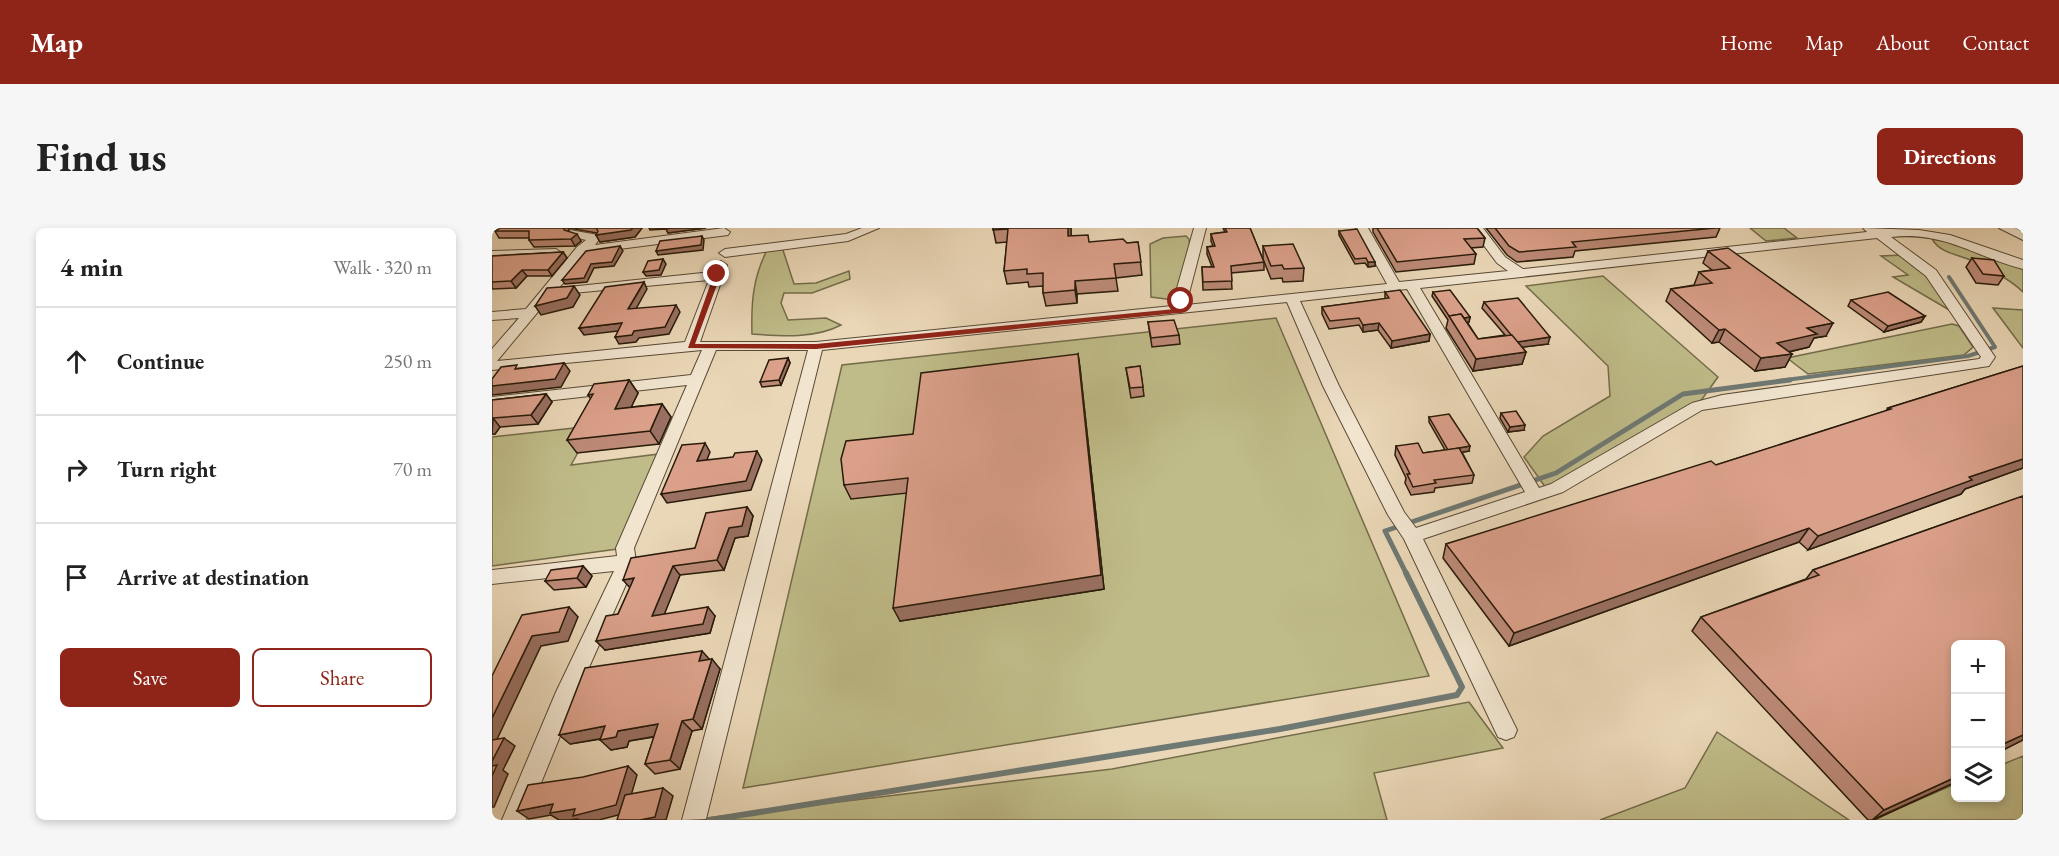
<!DOCTYPE html>
<html lang="en">
<head>
<meta charset="utf-8">
<style>
	:root { --surface:#fff; --page:#f6f6f6; --text:#222; --muted:#767676; --line:#e0e0e0; --accent:#8f2418 }
	body { margin:0; font-family:"EB Garamond",serif; background:var(--page); color:var(--text) }
	.controls { position:absolute; right:18px; bottom:18px; display:grid; overflow:hidden; border-radius:9px; box-shadow:0 3px 9px #0003 }
	.controls button { width:54px; height:54px; display:grid; place-items:center; padding:0; border:0; border-bottom:2px solid var(--line); background:var(--surface); color:var(--text); font:30px sans-serif }
	.stop { position:absolute; width:18px; height:18px; margin:-14px; border:4px solid #8f2418; border-radius:50%; background:#fff }
	.stop.end { background:#8f2418; border-color:#fff; box-shadow:0 2px 6px #0008 }
	.list { margin:0; padding:0; list-style:none }
	h2 { display:flex; justify-content:space-between; align-items:center; height:78px; margin:0; padding:0 24px; font-size:26px }
	h2 small { font-size:20px; font-weight:400; color:var(--muted) }
	.list li { display:grid; grid-template-columns:39px 1fr auto; gap:18px; align-items:center; box-sizing:border-box; height:108px; padding:0 24px; border-top:2px solid var(--line) }
	.list b { display:block; font-size:22px; white-space:nowrap }
	.list em { font-size:20px; font-style:normal; color:var(--muted) }
	.actions { display:flex; gap:12px; padding:18px 24px }
	.actions a { flex:1; padding:14px 0; border:2px solid var(--accent); border-radius:9px; text-align:center; font-size:21px; color:var(--accent) }
	.actions .main { background:var(--accent); color:#fff }
	.icon { flex:none; width:33px; height:33px; fill:none; stroke:currentColor; stroke-width:2; stroke-linecap:round; stroke-linejoin:round }
	.map { position:relative; flex:none; width:1531px; height:592px; overflow:hidden; border-radius:9px }
	header { display:flex; align-items:center; gap:36px; box-sizing:border-box; height:84px; padding:0 30px; background:var(--accent); color:#fff }
	header strong { font-size:28px }
	nav { display:flex; gap:33px; margin-inline-start:auto; font-size:21px }
	.intro { display:flex; align-items:center; justify-content:space-between; box-sizing:border-box; height:144px; padding:0 36px }
	h1 { margin:0; font-size:42px }
	.button { padding:15px 27px; border-radius:9px; background:var(--accent); color:#fff; font-size:21px; font-weight:700 }
	main { display:flex; gap:36px; padding:0 36px }
	aside { flex:1; background:var(--surface); border-radius:9px; box-shadow:0 3px 9px #0003 }
	.map>svg:first-child { display:block }
	.green { fill:#bfbc89; stroke:#746c4a; stroke-width:1.5 }
	.lines { fill:none; stroke-linecap:round; stroke-linejoin:round }
	.stream-far2 { stroke:#6e7973; stroke-width:4 }
	.stream-far1 { stroke:#6e7973; stroke-width:5 }
	.stream { stroke:#6e7973; stroke-width:6 }
	.minor-casing { stroke:#594a35; stroke-width:2 }
	.minor { fill:#f1e5d0; fill-rule:evenodd }
	.wall { fill:#bc8a77; stroke:#291b0a; stroke-width:1.5 }
	.shaded-wall { fill:#997061; stroke:#291b0a; stroke-width:1.5 }
	.building { fill:#dba08a; stroke:#291b0a; stroke-width:1.5 }
	.route { fill:#8f2418 }
</style>
</head>
<body>
<header>
<strong>Map</strong>
<nav><a>Home</a><a>Map</a><a>About</a><a>Contact</a></nav>
</header>
<div class="intro"><h1>Find us</h1><a class="button">Directions</a></div>
<main>
<aside>
<h2>4 min<small>Walk · 320 m</small></h2>
<ul class="list">
<li><svg class="icon" aria-label="ahead" viewBox="0 0 24 24"><path d="M12 20V5M6 11l6-6 6 6"/></svg><div><b>Continue</b></div><em>250 m</em></li>
<li><svg class="icon" aria-label="right" viewBox="0 0 24 24"><path d="M7 20v-9h11M14 6l5 5-5 5"/></svg><div><b>Turn right</b></div><em>70 m</em></li>
<li><svg class="icon" aria-label="arrive" viewBox="0 0 24 24"><path d="M6 21V4h12l-3 4 3 4H6"/></svg><div><b>Arrive at destination</b></div></li>
</ul>
<div class="actions"><a class="main">Save</a><a>Share</a></div>
</aside>
<div class="map">
<svg width="1531" height="592" viewBox="0 0 1531 592">
	<rect width="100%" height="100%" fill="#ead7b7"/>
	<filter id="stains"><feTurbulence type="fractalNoise" baseFrequency=".00333" numOctaves="4"/><feColorMatrix values="0 0 0 0 .2 0 0 0 0 .09 0 0 0 0 .02 0 0 0 .5 -.17"/></filter>
	<radialGradient id="worn" r=".72"><stop offset=".6" stop-color="#630" stop-opacity="0"/><stop offset="1" stop-color="#630" stop-opacity=".3"/></radialGradient>
	<!-- green -->
	<g class="green">
		<polygon points="1258,0 1292,0 1305,10 1274,13"/>
		<polygon points="694,8 697,11 699,26 689,73 659,69 658,16 671,10"/>
		<path d="M 1440,11 L 1502,23 L 1531,38 L 1531,64 C 1518,51 1498,41 1481,33 C 1466,26 1449,26 1440,11 Z"/>
		<path d="M 289,16 L 302,56 L 324,55 L 357,43 L 358,51 L 320,65 L 292,65 L 289,75 L 296,92 L 334,90 L 349,97 C 323,111 288,108 260,106 C 259,74 261,50 275,22 Z"/>
		<polygon points="1412,27 1434,47 1459,83 1401,49 1416,47 1389,28"/>
		<polygon points="1111,48 1226,149 1205,178 1056,263 1032,229 1051,208 1118,168 1116,138 1034,58"/>
		<polygon points="1501,80 1531,82 1531,120"/>
		<polygon points="784,90 937,448 251,560 350,137"/>
		<polygon points="1460,96 1467,98 1481,119 1472,127 1316,146 1295,130"/>
		<polygon points="101,198 79,237 175,225 133,320 0,338 0,209"/>
		<polygon points="977,474 1011,520 882,545 895,592 198,592 620,541"/>
		<polygon points="1225,504 1357,592 1108,592 1193,560"/>
		<polygon points="1531,528 1531,592 1380,592 1463,556 1464,570 1508,570 1509,537"/>
	</g>
	<g class="lines">
		<!-- stream-far2 -->
		<polyline class="stream-far2" points="1286,153 1476,128 1503,119 1457,49"/>
		<!-- stream-far1 -->
		<polyline class="stream-far1" points="915,347 893,303 1064,245 1191,166 1298,152"/>
		<!-- stream -->
		<polyline class="stream" points="218,592 788,501 965,467 970,459 914,345"/>
		<!-- minor casing -->
		<g class="minor-casing">
			<g id="minor">
				<path d="M 232,0 L 238,4 L 236,7 L 96,25 L 67,60 L 220,44 L 225,34 L 229,33 L 235,37 L 208,114 L 324,114 L 680,78 L 702,0 L 714,0 L 694,77 L 895,56 L 864,0 L 876,0 L 907,54 L 1016,43 L 1005,35 L 979,0 L 991,0 L 1013,29 L 1031,41 L 1375,4 L 1371,0 L 1427,2 L 1458,7 L 1531,32 L 1531,41 C 1483,29 1453,3 1399,9 L 1444,42 L 1503,129 L 1497,138 L 1210,182 L 1071,264 L 931,311 L 1025,502 L 1022,509 L 1014,512 L 1006,509 L 912,311 L 896,287 L 831,158 L 795,74 L 330,122 L 214,591 L 190,592 L 316,122 L 224,122 L 142,320 L 144,334 L 86,464 L 34,592 L 10,592 L 64,464 L 122,343 L 0,356 L 0,342 L 125,328 L 124,320 L 195,157 L 0,179 L 0,169 L 199,147 L 210,122 L 0,142 L 0,121 L 27,90 L 0,92 L 0,84 L 34,81 L 85,19 L 94,12 L 78,8 L 78,2 L 106,7 L 108,10 L 103,17 ZM 1385,10 L 1434,48 L 1489,129 L 1487,131 L 1230,167 L 1200,175 L 1059,256 L 1047,260 L 928,60 ZM 217,52 L 193,114 L 5,133 L 60,67 ZM 915,61 L 1033,264 L 924,300 L 912,284 L 847,158 L 808,73 Z"/>
				<polygon points="370,0 387,0 356,13 233,29 227,25 233,21 354,6"/>
				<polygon points="1507,0 1523,0 1531,4 1531,12"/>
				<polygon points="64,21 70,25 68,28 0,31 0,23"/>
			</g>
		</g>
		<!-- minor -->
		<use href="#minor" class="minor"/>
	</g>
	<!-- wall -->
	<g class="wall">
		<polygon points="8,0 150,0 143,9 108,14 104,7 105,5 77,0 76,4 89,13 83,18 42,19 37,12 37,10 7,10 3,3"/>
		<polygon points="157,0 214,0 176,5 174,1 158,2"/>
		<polygon points="501,0 579,0 579,8 597,14 635,15 646,14 650,47 624,50 626,63 585,66 585,75 554,78 551,65 551,58 537,59 536,54 515,56 512,43 515,14 504,15"/>
		<polygon points="731,0 758,0 772,34 772,42 739,45 740,61 711,62 710,39 720,39 715,26 715,19 721,18 719,13 719,6 733,4"/>
		<polygon points="881,0 985,0 993,10 991,19 979,20 984,26 982,36 904,44 881,4"/>
		<polygon points="994,0 1228,0 1224,9 1083,23 1081,29 1025,34 1015,27"/>
		<polygon points="847,3 883,34 883,38 876,39 873,35 863,36 847,7"/>
		<polygon points="771,18 812,40 811,53 791,54 790,50 779,51 771,31"/>
		<polygon points="1216,23 1334,108 1322,110 1317,119 1297,124 1300,126 1293,139 1263,143 1227,114 1220,115 1174,73 1179,61 1202,57 1207,44 1220,42 1211,35"/>
		<polygon points="71,24 75,30 60,48 35,48 24,60 0,61 0,28"/>
		<polygon points="1480,30 1512,48 1506,57 1484,55 1474,39"/>
		<polygon points="893,64 938,106 937,113 899,120 886,102 871,104 867,97 837,101 830,86 830,79 893,71"/>
		<polygon points="941,64 978,89 977,94 975,94 986,111 1013,107 990,80 992,74 1056,116 1030,119 1034,124 1030,136 981,143 954,100 956,92 940,68"/>
		<polygon points="1359,72 1433,88 1429,94 1392,104 1356,78"/>
		<polygon points="656,94 687,107 688,116 660,119"/>
		<polygon points="586,126 588,140 612,361 408,393 415,265 359,271 352,257 421,206"/>
		<polygon points="296,130 298,135 289,157 270,159 268,154"/>
		<polygon points="648,138 652,168 639,170 634,140"/>
		<polygon points="1531,138 1531,240 1473,261 1469,266 1316,322 1307,314 1017,418 951,330 954,316 1224,237 1394,183 1396,180"/>
		<polygon points="137,152 146,165 139,179 170,176 179,189 167,216 85,225 75,212 99,171 96,167"/>
		<polygon points="54,166 60,174 46,196 8,199 3,206 0,206 0,172"/>
		<polygon points="1009,185 1032,202 1016,204 1008,190"/>
		<polygon points="937,189 977,223 970,224 982,247 980,255 943,260 942,264 919,267 913,255 914,250 903,227 904,218 931,225 953,222 937,194"/>
		<polygon points="1531,268 1531,512 1509,523 1509,417 1464,554 1382,592 1376,592 1200,403 1209,389 1314,351 1321,342"/>
		<polygon points="255,279 261,288 256,308 243,310 232,342 188,347 172,386 223,388 218,405 113,422 126,386 138,360 203,320"/>
		<polygon points="91,338 100,348 94,359 62,362 53,353"/>
		<polygon points="217,431 228,441 210,501 200,503 188,541 163,546 153,536 162,509 137,513 135,519 119,522 109,511 78,516"/>
	</g>
	<!-- shaded-wall -->
	<g class="shaded-wall">
		<polygon points="141,0 150,0 143,9 108,14 104,7"/>
		<polygon points="179,0 214,0 176,5 174,1"/>
		<polygon points="576,0 579,0 579,21 576,8"/>
		<polygon points="85,6 89,13 83,18 79,11"/>
		<polygon points="210,8 212,12 211,22 166,27 164,23"/>
		<polygon points="128,18 131,23 122,38 102,40 95,54 73,56 70,52"/>
		<polygon points="71,24 75,30 60,48 56,42"/>
		<polygon points="171,31 174,36 169,47 154,48 151,44"/>
		<polygon points="876,34 883,34 883,38 876,39"/>
		<polygon points="30,42 35,48 24,60 19,53"/>
		<polygon points="583,53 585,66 585,75 583,62"/>
		<polygon points="152,54 155,61 140,88 136,81"/>
		<polygon points="82,58 88,67 81,79 49,87 43,78"/>
		<polygon points="184,77 188,84 177,106 147,110 144,114 127,116 123,109 142,103"/>
		<polygon points="1433,88 1429,94 1392,104 1396,98"/>
		<polygon points="978,89 977,94 962,96 960,92"/>
		<polygon points="130,95 135,102 92,107 87,100"/>
		<polygon points="887,95 886,102 871,104 871,97"/>
		<polygon points="1341,95 1334,108 1322,110 1317,119 1278,128 1285,115 1315,100"/>
		<polygon points="1233,101 1227,114 1220,115 1227,102"/>
		<polygon points="938,106 937,113 899,120 900,113"/>
		<polygon points="1058,109 1056,116 1024,120 1025,114"/>
		<polygon points="1034,124 1030,136 981,143 984,131"/>
		<polygon points="586,126 588,140 612,361 408,393 401,380"/>
		<polygon points="1300,126 1293,139 1263,143 1269,130"/>
		<polygon points="296,130 298,135 289,157 287,152"/>
		<polygon points="72,135 78,143 69,159 0,167 0,158"/>
		<polygon points="137,152 146,165 132,194 123,181"/>
		<polygon points="54,166 60,174 46,196 39,187"/>
		<polygon points="170,176 179,189 167,216 158,203"/>
		<polygon points="1,190 8,199 3,206 0,206"/>
		<polygon points="1033,197 1032,202 1016,204 1018,199"/>
		<polygon points="213,215 218,224 211,242 205,233"/>
		<polygon points="978,218 977,223 955,227 956,222"/>
		<polygon points="265,223 270,232 259,262 175,275 169,266"/>
		<polygon points="1531,231 1531,240 1473,261 1469,266 1316,322 1326,308 1477,249"/>
		<polygon points="255,279 261,288 256,308 243,310 232,342 225,332 237,300"/>
		<polygon points="1317,300 1307,314 1017,418 1022,405"/>
		<polygon points="91,338 100,348 94,359 85,350"/>
		<polygon points="181,338 188,347 168,397 160,388"/>
		<polygon points="142,350 139,361 131,352"/>
		<polygon points="77,379 86,389 76,413 49,418 0,522 0,490 40,408"/>
		<polygon points="216,379 223,388 218,405 113,422 104,413"/>
		<polygon points="210,423 219,433 207,433"/>
		<polygon points="220,431 228,441 210,501 201,491"/>
		<polygon points="190,493 200,503 188,541 178,532"/>
		<polygon points="166,496 176,506 137,513 135,519 119,522 108,512 126,503"/>
		<polygon points="113,498 124,508 78,516 67,507"/>
		<polygon points="1531,507 1531,512 1509,523 1509,517"/>
		<polygon points="12,510 23,518 11,542 16,546 2,579 0,579 0,533"/>
		<polygon points="136,538 145,547 134,585 107,592 87,592 85,591 77,592 67,592 59,587 37,591 25,583 61,576"/>
		<polygon points="1464,549 1464,554 1380,592 1392,582"/>
		<polygon points="171,560 181,568 174,592 148,592"/>
	</g>
	<!-- building -->
	<g class="building">
		<polygon points="8,0 72,0 72,2 85,6 79,11 37,12 37,3 3,3"/>
		<polygon points="104,0 141,0 139,2 104,7 106,3"/>
		<polygon points="501,0 576,0 576,8 596,7 597,14 631,11 635,15 646,14 649,34 622,36 624,50 583,53 583,62 551,65 551,45 535,46 535,41 512,43 516,1 501,2"/>
		<polygon points="733,0 758,0 772,34 739,38 740,53 711,54 710,39 722,39 715,19 723,18 719,6 735,4"/>
		<polygon points="885,0 985,0 993,10 972,11 984,26 905,34"/>
		<polygon points="1003,0 1223,0 1080,14 1084,19 1027,24 1017,18"/>
		<polygon points="865,1 883,34 876,34 874,30 863,31 847,3"/>
		<polygon points="210,8 209,17 164,23 168,13"/>
		<polygon points="801,16 812,40 792,41 790,37 779,38 771,18"/>
		<polygon points="128,18 120,34 99,36 92,50 70,52 94,23"/>
		<polygon points="1236,20 1341,95 1315,100 1325,106 1285,115 1300,126 1269,130 1233,101 1227,102 1179,61 1220,55 1207,44 1238,40 1216,23"/>
		<polygon points="71,24 56,42 30,42 19,53 0,54 0,28"/>
		<polygon points="1480,30 1502,32 1512,48 1491,46"/>
		<polygon points="171,31 167,42 151,44 156,33"/>
		<polygon points="152,54 136,81 184,77 173,99 142,103 140,107 123,109 130,95 87,100 113,59"/>
		<polygon points="82,58 75,70 43,78 55,60"/>
		<polygon points="908,62 938,106 900,113 887,95 871,97 867,90 838,93 830,79 897,70 893,64"/>
		<polygon points="958,62 978,89 972,90 969,86 957,88 941,64"/>
		<polygon points="1396,64 1433,88 1396,98 1359,72"/>
		<polygon points="1026,70 1058,109 1025,114 992,74"/>
		<polygon points="969,86 986,111 1020,107 1034,124 984,131 957,88"/>
		<polygon points="682,92 687,107 659,110 656,94"/>
		<polygon points="586,126 609,347 401,380 416,250 352,257 349,231 354,213 421,206 429,145"/>
		<polygon points="296,130 287,152 268,154 277,132"/>
		<polygon points="72,135 63,151 0,158 0,151 9,139 25,137 23,141"/>
		<polygon points="648,138 651,159 638,160 634,140"/>
		<polygon points="1531,138 1531,231 1477,249 1480,252 1326,308 1317,300 1022,405 954,316 1219,233 1224,237 1399,181 1396,180"/>
		<polygon points="137,152 123,181 170,176 158,203 75,212 101,166 96,167 102,156"/>
		<polygon points="54,166 39,187 1,190 0,191 0,172"/>
		<polygon points="1024,183 1033,197 1018,199 1009,185"/>
		<polygon points="957,186 978,218 956,222 937,189"/>
		<polygon points="213,215 205,233 241,229 243,225 265,223 254,253 169,266 190,217"/>
		<polygon points="926,215 931,225 967,220 982,247 942,252 944,255 921,259 915,246 918,246 904,218"/>
		<polygon points="1531,268 1531,507 1509,517 1509,417 1464,417 1464,549 1392,582 1209,389 1327,347 1321,342"/>
		<polygon points="255,279 250,298 237,300 225,332 181,338 160,388 216,379 211,396 104,413 114,388 126,386 142,350 131,352 139,330 203,320 214,285"/>
		<polygon points="91,338 85,350 53,353 59,342"/>
		<polygon points="77,379 67,404 40,408 0,490 0,448 30,387"/>
		<polygon points="210,423 207,433 220,431 201,491 190,493 178,532 153,536 166,496 126,503 124,509 108,512 113,498 67,507 93,440"/>
		<polygon points="12,510 0,533 0,512"/>
		<polygon points="5,537 0,548 0,538"/>
		<polygon points="136,538 124,577 81,588 83,581 58,585 61,576 25,583 36,557 91,549"/>
		<polygon points="171,560 163,589 148,592 125,592 133,567"/>
	</g>
	<!-- route -->
	<polygon class="route" points="225,44 229,46 203,116 324,116 683,81 686,72 693,73 690,83 686,85 324,121 196,120 222,46"/>
	<rect width="100%" height="100%" filter="url(#stains)"/>
	<rect width="100%" height="100%" fill="url(#worn)"/>
</svg>
<div class="controls">
<button>+</button>
<button>−</button>
<button><svg class="icon" aria-label="layers" viewBox="0 0 24 24"><path d="M12 4l9 5-9 5-9-5zM3 14l9 5 9-5"/></svg></button>
</div>
<div class="stop" style="left:689px;top:73px"></div>
<div class="stop end" style="left:225px;top:46px"></div>
</div>
</main>
</body>
</html>
